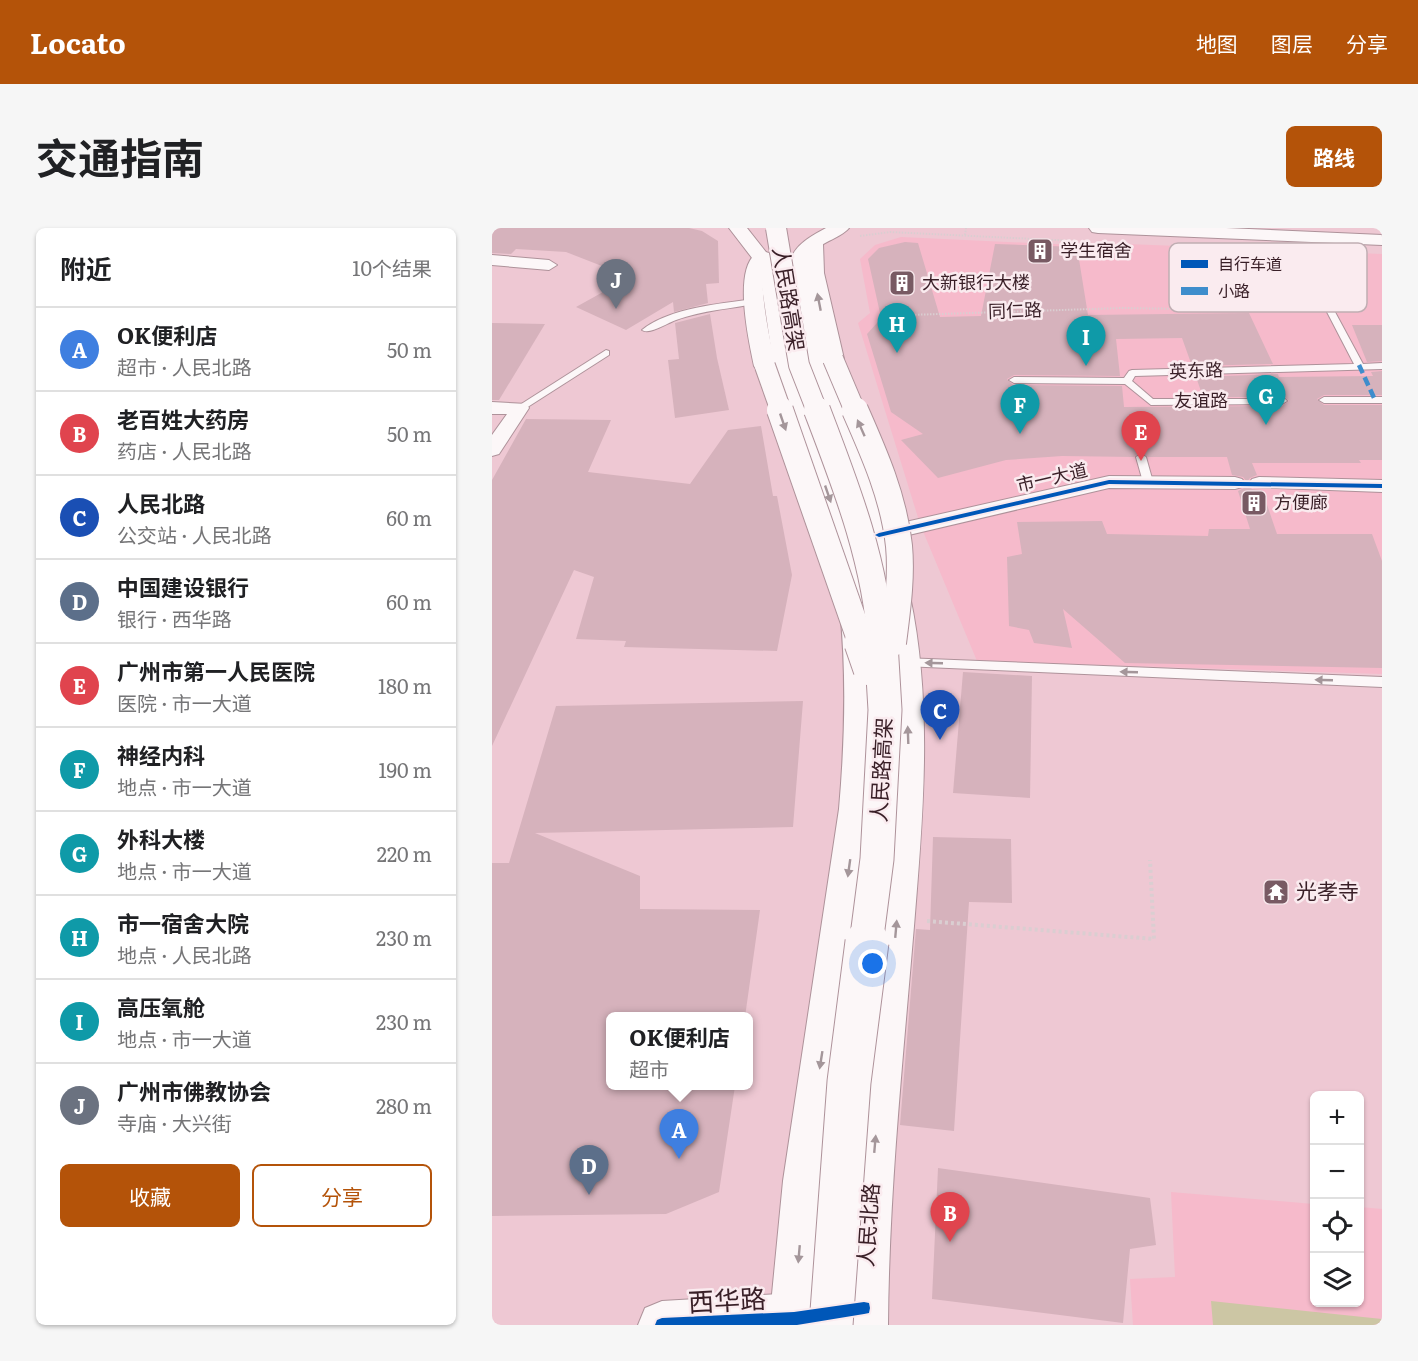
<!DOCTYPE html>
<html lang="zh">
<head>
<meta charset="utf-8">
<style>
	:root { --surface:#fff; --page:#f6f6f6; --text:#202124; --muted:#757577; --line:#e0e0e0; --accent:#b45309 }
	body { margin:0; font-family:Literata,"Noto Sans SC",serif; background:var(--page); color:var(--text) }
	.controls { position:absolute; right:18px; bottom:18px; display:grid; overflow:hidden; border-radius:9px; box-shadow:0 2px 4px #0004 }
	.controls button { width:54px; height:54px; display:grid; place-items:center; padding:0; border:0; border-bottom:2px solid var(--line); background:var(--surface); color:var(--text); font:30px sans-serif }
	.you { position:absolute; left:381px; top:736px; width:21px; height:21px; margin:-15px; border:4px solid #fff; border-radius:50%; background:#1a73e8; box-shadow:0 0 0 9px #1a73e833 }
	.badge { display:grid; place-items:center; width:39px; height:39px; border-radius:50%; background:var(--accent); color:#fff; font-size:20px; font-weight:700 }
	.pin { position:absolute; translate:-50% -50px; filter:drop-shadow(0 2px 3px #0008) }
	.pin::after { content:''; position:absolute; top:32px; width:21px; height:18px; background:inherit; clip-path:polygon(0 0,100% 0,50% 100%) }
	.popup { position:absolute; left:114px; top:784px; width:147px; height:78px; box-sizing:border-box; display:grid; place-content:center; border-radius:9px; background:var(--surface); filter:drop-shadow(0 2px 4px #0005); font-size:20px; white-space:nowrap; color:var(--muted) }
	.popup b { font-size:22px; color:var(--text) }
	.popup::after { content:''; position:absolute; left:50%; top:100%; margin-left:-12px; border:12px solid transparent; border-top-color:var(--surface) }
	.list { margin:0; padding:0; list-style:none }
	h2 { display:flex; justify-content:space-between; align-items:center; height:78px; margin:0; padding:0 24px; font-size:26px }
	h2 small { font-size:20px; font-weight:400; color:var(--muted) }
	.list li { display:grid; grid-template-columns:39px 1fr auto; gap:18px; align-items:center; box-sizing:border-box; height:84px; padding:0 24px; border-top:2px solid var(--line) }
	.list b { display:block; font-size:22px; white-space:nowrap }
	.list p { margin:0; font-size:20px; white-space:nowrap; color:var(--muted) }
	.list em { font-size:20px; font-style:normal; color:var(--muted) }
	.actions { display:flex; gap:12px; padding:18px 24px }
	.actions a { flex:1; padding:14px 0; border:2px solid var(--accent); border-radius:9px; text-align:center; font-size:21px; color:var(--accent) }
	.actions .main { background:var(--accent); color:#fff }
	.icon { flex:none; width:33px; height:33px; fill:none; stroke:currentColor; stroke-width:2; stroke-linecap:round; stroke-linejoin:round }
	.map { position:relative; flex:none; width:890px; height:1097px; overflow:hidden; border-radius:9px }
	header { display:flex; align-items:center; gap:36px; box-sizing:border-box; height:84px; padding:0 30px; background:var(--accent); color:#fff }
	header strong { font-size:28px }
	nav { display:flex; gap:33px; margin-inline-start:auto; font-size:21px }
	.intro { display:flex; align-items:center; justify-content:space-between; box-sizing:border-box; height:144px; padding:0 36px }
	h1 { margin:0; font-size:42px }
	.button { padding:15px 27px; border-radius:9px; background:var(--accent); color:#fff; font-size:21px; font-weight:700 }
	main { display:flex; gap:36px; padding:0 36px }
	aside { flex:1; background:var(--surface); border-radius:9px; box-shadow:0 2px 4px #0004 }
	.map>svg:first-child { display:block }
	.built { fill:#f6bacb }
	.green { fill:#ccc6a4 }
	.building { fill:#d6b2bc; fill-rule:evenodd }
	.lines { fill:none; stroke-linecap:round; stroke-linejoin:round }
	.service-casing { stroke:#ae929a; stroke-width:2 }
	.minor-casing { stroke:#ae929a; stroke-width:2 }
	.tertiary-casing { stroke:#ae929a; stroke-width:2 }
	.secondary-casing { stroke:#ae929a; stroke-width:2 }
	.primary-casing { stroke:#ae929a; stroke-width:2 }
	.trunk-casing { stroke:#ae929a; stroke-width:2 }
	.path-far1 { stroke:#daced1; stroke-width:2; stroke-dasharray:1.5 1.5; stroke-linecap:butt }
	.path { stroke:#daced1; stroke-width:4; stroke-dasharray:3 3; stroke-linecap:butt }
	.service { fill:#fcf7f8; fill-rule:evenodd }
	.minor { fill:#fcf7f8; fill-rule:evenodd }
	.tertiary { fill:#fcf7f8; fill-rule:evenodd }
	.secondary { fill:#fcf7f8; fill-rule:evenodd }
	.primary { fill:#fcf7f8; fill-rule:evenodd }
	.trunk { fill:#fcf7f8; fill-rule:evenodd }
	.primary-bridge-far3-casing { stroke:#ae929a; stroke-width:22; stroke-linecap:butt }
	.primary-bridge-far2-casing { stroke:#ae929a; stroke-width:28; stroke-linecap:butt }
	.primary-bridge-far1-casing { stroke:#ae929a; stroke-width:35; stroke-linecap:butt }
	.primary-bridge-casing { stroke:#ae929a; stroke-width:45; stroke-linecap:butt }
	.primary-bridge-far3 { stroke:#fcf7f8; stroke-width:20 }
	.primary-bridge-far2 { stroke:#fcf7f8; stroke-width:26 }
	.primary-bridge-far1 { stroke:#fcf7f8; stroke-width:33 }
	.primary-bridge { stroke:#fcf7f8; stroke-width:43 }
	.quiet { stroke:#3e8dcc; stroke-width:4.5; stroke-dasharray:9 4.5; stroke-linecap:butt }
	.cycleway-casing { stroke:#faebef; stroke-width:4 }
	.cycleway { fill:#0057b8; fill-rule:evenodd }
	.oneway { fill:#a4969a }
	.labels { text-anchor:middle; stroke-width:5; stroke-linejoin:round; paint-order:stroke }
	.far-poi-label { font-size:18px; fill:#391f27; stroke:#faebef; text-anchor:start }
	.far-street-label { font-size:18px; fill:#391f27; stroke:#faebef }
	.street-label { font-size:21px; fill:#391f27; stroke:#faebef }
	.poi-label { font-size:21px; fill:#391f27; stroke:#faebef; text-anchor:start }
	.near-street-label { font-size:26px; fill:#391f27; stroke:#faebef }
	.key { fill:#faebef; stroke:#c0aeb3; stroke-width:1.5 }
	.key-label { font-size:16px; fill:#391f27 }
</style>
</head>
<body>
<header>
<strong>Locato</strong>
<nav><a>地图</a><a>图层</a><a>分享</a></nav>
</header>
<div class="intro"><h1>交通指南</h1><a class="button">路线</a></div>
<main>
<aside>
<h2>附近<small>10个结果</small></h2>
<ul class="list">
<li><span class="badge" style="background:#3f7fe0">A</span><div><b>OK便利店</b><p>超市 · 人民北路</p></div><em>50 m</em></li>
<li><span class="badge" style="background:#e0444e">B</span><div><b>老百姓大药房</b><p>药店 · 人民北路</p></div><em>50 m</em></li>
<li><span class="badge" style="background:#1a4fb4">C</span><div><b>人民北路</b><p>公交站 · 人民北路</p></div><em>60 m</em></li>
<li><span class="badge" style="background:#5c6f8a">D</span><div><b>中国建设银行</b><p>银行 · 西华路</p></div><em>60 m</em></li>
<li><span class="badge" style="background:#e0444e">E</span><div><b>广州市第一人民医院</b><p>医院 · 市一大道</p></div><em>180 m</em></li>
<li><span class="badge" style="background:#0f9aa8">F</span><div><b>神经内科</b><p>地点 · 市一大道</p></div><em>190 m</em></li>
<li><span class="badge" style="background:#0f9aa8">G</span><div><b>外科大楼</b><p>地点 · 市一大道</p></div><em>220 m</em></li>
<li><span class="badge" style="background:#0f9aa8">H</span><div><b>市一宿舍大院</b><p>地点 · 人民北路</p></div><em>230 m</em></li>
<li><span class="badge" style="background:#0f9aa8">I</span><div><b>高压氧舱</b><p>地点 · 市一大道</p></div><em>230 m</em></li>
<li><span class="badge" style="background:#6b7280">J</span><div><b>广州市佛教协会</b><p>寺庙 · 大兴街</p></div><em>280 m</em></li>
</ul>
<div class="actions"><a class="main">收藏</a><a>分享</a></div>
</aside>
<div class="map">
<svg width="890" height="1097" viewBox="0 0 890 1097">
	<rect width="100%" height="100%" fill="#eec8d3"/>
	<!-- built -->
	<g class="built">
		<polygon points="409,9 604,18 609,18 610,15 890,26 890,446 485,433 428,296 366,95 378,85 368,31 383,17"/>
		<polygon points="679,964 822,976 822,1074 868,1074 868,979 890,981 890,1097 641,1097 638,1051 683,1049"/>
	</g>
	<!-- green -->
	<polygon class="green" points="719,1073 890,1091 890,1097 721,1097"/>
	<!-- building -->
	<g class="building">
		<polygon points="0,0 197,0 210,3 226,13 227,55 214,56 216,75 182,84 181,74 134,102 84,79 138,49 74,24 24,21 19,26 0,25"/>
		<path d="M 413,14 L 426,15 L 448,89 L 489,88 L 503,16 L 585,19 L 596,87 L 757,85 L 781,136 L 700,138 L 690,110 L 624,111 L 628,148 L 522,147 L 515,151 L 521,157 L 630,158 L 632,179 L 790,178 L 797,173 L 793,169 L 711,169 L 704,149 L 786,146 L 787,149 L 881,148 L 879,144 L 890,143 L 890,167 L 832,167 L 825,171 L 832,177 L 890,177 L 890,232 L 867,232 L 869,235 L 760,235 L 765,247 L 758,250 L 755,254 L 751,249 L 740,247 L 735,229 L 656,229 L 648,224 L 642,229 L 570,228 L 514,232 L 446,250 L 409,212 L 431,206 L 399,184 L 375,106 L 385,95 L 390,94 L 376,31 L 387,20 ZM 641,196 L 649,200 L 653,214 L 651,219 L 639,216 L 635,200 Z"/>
		<polygon points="218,86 225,130 237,182 183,190 176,132 187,131 183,95"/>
		<polygon points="0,95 53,96 7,172 0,172"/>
		<polygon points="860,97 890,97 890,133 875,134"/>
		<polygon points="34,191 119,192 96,244 198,256 236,202 269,198 281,268 285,268 300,347 285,423 132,419 134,413 84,411 102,349 82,342 0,518 0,252"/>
		<polygon points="755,256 760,261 770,262 785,306 880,306 890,333 890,440 633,435 571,381 580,420 542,415 537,402 517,398 515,329 530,326 525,294 610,293 615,306 716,308 717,301 758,301 746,263 752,260"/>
		<polygon points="471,444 540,448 538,570 461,565"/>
		<polygon points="311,473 301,599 43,605 148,648 148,681 268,682 253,789 118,789 118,858 243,858 227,964 174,986 0,988 0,635 17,635 64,478"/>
		<polygon points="441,609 519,611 520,675 477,674 462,903 408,897 424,701 438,702"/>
		<polygon points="446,940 658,970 664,1017 638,1021 631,1095 440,1071"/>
	</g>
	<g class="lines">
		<!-- service casing -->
		<g class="service-casing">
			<g id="service">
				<path d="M 264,71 L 267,71 L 267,75 C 239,81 211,82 184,92 C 175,95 158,107 150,102 C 177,80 230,75 264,71 Z"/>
				<polygon points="836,82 843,84 871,136 890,135 890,141 643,148 640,153 661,171 793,171 795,173 790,176 659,177 633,156 522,155 517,152 522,149 632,150 637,143 640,142 862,136 835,84"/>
				<polygon points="114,122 117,123 117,127 31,182 23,180"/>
				<polygon points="890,169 890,175 832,175 827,172 832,169"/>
				<polygon points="642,198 647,201 651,215 649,217 641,215 637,201"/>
				<polygon points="649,226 654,229 661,254 660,256 656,257 651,254 644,229"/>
				<polygon points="411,430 890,449 890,459 411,438 405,434"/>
			</g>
		</g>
		<!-- minor casing -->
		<g class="minor-casing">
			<g id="minor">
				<polygon points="0,27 57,32 65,37 57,42 0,37"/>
				<polygon points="0,174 35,176 37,180 7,226 0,228 0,207 15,186 0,186"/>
				<polygon points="617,248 743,249 750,251 753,255 750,259 743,261 617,260 387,314 379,312 376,307 379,302 387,300"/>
				<polygon points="767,249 890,252 890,264 760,259 757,255 760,251"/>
			</g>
		</g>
		<!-- tertiary casing -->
		<g class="tertiary-casing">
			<polygon id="tertiary" points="323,1064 340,1071 347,1088 343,1097 146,1097 153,1080 170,1073"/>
		</g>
		<!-- secondary casing -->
		<g class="secondary-casing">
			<g id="secondary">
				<path d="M 237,0 L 255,0 L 285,38 L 303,134 L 367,325 L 376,388 L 384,476 L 384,528 L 381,581 L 335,953 L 325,1097 L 277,1097 L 291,953 L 347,581 C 355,489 356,391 335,301 L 281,134 L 267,39 Z"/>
				<path d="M 334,0 L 357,0 C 347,12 324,14 317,31 C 312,45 317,62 320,76 C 335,152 368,220 395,291 C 404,316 412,342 418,368 C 441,476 431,589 422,698 C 411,831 397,963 396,1097 L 348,1097 C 352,962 370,829 385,695 C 397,587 411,474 389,367 C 370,269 319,183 302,85 C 299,69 293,50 298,34 C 302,17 319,8 334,0 Z"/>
			</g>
		</g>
		<!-- primary casing -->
		<g class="primary-casing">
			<g id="primary">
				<polygon points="322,10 328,12 331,16 332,45 352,131 349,136 341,137 333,136 330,131 312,45 313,16 316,12"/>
				<path d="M 270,23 L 277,25 L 279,29 C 278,32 275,34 273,37 C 265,53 279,119 284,138 L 281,143 L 273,145 L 265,143 L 262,138 C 257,114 238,31 270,23 Z"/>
			</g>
		</g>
		<!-- trunk casing -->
		<g class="trunk-casing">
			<polygon id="trunk" points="597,0 734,0 890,7 890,17 606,5 600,4"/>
		</g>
		<!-- path-far1 -->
		<g class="path-far1">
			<polyline points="473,7 474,0"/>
			<polyline points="368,8 398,4 584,13"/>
			<polyline points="387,88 630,80 824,83"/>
		</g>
		<!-- path -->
		<polyline class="path" points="435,693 662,711 658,632"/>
		<!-- service -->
		<use href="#service" class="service"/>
		<!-- minor -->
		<use href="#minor" class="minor"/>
		<!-- tertiary -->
		<use href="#tertiary" class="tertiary"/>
		<!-- secondary -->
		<use href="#secondary" class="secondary"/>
		<!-- primary -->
		<use href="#primary" class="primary"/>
		<!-- trunk -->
		<use href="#trunk" class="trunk"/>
		<!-- primary-bridge-far3 casing -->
		<g class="primary-bridge-far3-casing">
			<g id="primary-bridge-far3">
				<polyline points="284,0 307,137 325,183"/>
				<polyline points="341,131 363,183"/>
				<polyline points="273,138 289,183"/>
			</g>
		</g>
		<!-- primary-bridge-far2 casing -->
		<g class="primary-bridge-far2-casing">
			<g id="primary-bridge-far2">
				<polyline points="288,182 370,417"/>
				<path d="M 325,182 C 354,258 384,334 389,417"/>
				<path d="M 363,182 C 382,225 402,270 407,318 C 410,350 405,383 401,415"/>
			</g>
		</g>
		<!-- primary-bridge-far1 casing -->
		<g class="primary-bridge-far1-casing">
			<g id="primary-bridge-far1">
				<polyline points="369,415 378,441"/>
				<polyline points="374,716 385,631 393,482 389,415"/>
			</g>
		</g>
		<!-- primary-bridge casing -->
		<g class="primary-bridge-casing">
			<polyline id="primary-bridge" points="339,1097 357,854 375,714"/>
		</g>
		<!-- primary-bridge-far3 -->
		<use href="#primary-bridge-far3" class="primary-bridge-far3"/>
		<!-- primary-bridge-far2 -->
		<use href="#primary-bridge-far2" class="primary-bridge-far2"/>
		<!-- primary-bridge-far1 -->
		<use href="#primary-bridge-far1" class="primary-bridge-far1"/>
		<!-- primary-bridge -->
		<use href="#primary-bridge" class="primary-bridge"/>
		<!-- quiet -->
		<polyline class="quiet" points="867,137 883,172"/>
		<!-- cycleway casing -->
		<g class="cycleway-casing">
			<g id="cycleway">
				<polygon points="617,252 890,256 890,260 617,256 387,309 383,307 387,305"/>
				<polygon points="372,1074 377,1075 378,1080 377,1085 372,1086 305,1097 163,1097 165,1092 170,1090 302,1084"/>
			</g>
		</g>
		<!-- cycleway -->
		<use href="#cycleway" class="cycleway"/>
	</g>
	<!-- one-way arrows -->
	<defs><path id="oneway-solid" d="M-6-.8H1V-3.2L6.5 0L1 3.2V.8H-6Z" transform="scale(1.5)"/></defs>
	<g class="oneway">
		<use href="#oneway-solid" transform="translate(327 74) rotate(-101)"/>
		<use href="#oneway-solid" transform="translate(291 194) rotate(71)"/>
		<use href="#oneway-solid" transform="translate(369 200) rotate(-114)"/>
		<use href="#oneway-solid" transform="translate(336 266) rotate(71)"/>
		<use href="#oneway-solid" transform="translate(442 435) rotate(-178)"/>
		<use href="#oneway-solid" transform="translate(637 444) rotate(-178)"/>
		<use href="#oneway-solid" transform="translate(832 452) rotate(-178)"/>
		<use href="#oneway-solid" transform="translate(416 507) rotate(-92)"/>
		<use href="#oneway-solid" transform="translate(357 640) rotate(98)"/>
		<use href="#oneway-solid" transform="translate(404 701) rotate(-85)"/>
		<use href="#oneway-solid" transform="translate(329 832) rotate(99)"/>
		<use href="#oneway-solid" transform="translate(383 916) rotate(-85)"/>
		<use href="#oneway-solid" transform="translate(307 1026) rotate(95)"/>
	</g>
	<!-- icons -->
	<defs>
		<g id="building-square" transform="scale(1.35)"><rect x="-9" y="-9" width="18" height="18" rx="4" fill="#785a63" stroke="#faebef"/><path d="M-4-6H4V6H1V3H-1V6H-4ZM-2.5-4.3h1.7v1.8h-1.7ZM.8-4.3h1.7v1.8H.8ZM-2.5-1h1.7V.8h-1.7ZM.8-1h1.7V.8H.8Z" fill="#fff"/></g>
		<g id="temple-square" transform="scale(1.35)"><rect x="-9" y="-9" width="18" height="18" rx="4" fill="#785a63" stroke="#faebef"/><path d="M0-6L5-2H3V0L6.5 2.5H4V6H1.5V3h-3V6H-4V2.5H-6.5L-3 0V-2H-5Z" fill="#fff"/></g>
	</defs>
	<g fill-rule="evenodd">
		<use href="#building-square" x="548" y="23"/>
		<use href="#building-square" x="410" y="55"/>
		<use href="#building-square" x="762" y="275"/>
		<use href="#temple-square" x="784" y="664"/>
	</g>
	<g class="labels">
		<!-- far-poi labels -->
		<g class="far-poi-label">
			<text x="568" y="29">学生宿舍</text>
			<text x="430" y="61">大新银行大楼</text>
			<text x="782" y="281">方便廊</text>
		</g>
		<!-- far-street labels -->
		<g class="far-street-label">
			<text transform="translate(523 83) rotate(-2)" y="6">同仁路</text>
			<text transform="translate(704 143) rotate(-2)" y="6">英东路</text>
			<text x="709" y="179">友谊路</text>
			<text transform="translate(560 250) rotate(-13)" y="6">市一大道</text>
		</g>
		<!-- street labels -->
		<g class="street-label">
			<text transform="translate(296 71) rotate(81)" y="7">人民路高架</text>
			<text transform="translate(390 542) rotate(-87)" y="7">人民路高架</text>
			<text transform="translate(377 997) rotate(-86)" y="7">人民北路</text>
		</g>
		<!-- poi labels -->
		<g class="poi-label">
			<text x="804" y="671">光孝寺</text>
		</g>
		<!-- near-street labels -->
		<g class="near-street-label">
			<text transform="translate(235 1073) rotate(-3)" y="9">西华路</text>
		</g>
	</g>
	<!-- legend -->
	<rect x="677" y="15" width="198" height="69" rx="9" class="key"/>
	<rect x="689" y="32" width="27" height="8" fill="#0057b8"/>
	<rect x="689" y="59" width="27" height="8" fill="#3e8dcc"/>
	<g class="key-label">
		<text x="726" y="42">自行车道</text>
		<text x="726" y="69">小路</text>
	</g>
</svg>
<div class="controls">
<button>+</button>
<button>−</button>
<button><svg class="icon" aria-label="locate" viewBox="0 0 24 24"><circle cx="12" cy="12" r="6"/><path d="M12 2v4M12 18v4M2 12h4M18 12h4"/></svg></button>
<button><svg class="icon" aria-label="layers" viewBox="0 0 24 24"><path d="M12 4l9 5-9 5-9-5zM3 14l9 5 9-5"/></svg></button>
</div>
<div class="you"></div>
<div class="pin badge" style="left:187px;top:931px;background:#3f7fe0">A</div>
<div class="popup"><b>OK便利店</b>超市</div>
<div class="pin badge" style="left:458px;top:1014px;background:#e0444e">B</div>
<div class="pin badge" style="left:448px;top:512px;background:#1a4fb4">C</div>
<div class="pin badge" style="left:97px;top:967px;background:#5c6f8a">D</div>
<div class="pin badge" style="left:649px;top:233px;background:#e0444e">E</div>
<div class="pin badge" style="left:528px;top:206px;background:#0f9aa8">F</div>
<div class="pin badge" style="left:774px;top:197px;background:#0f9aa8">G</div>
<div class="pin badge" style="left:405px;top:125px;background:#0f9aa8">H</div>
<div class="pin badge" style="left:594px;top:138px;background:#0f9aa8">I</div>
<div class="pin badge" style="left:124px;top:81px;background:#6b7280">J</div>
</div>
</main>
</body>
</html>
